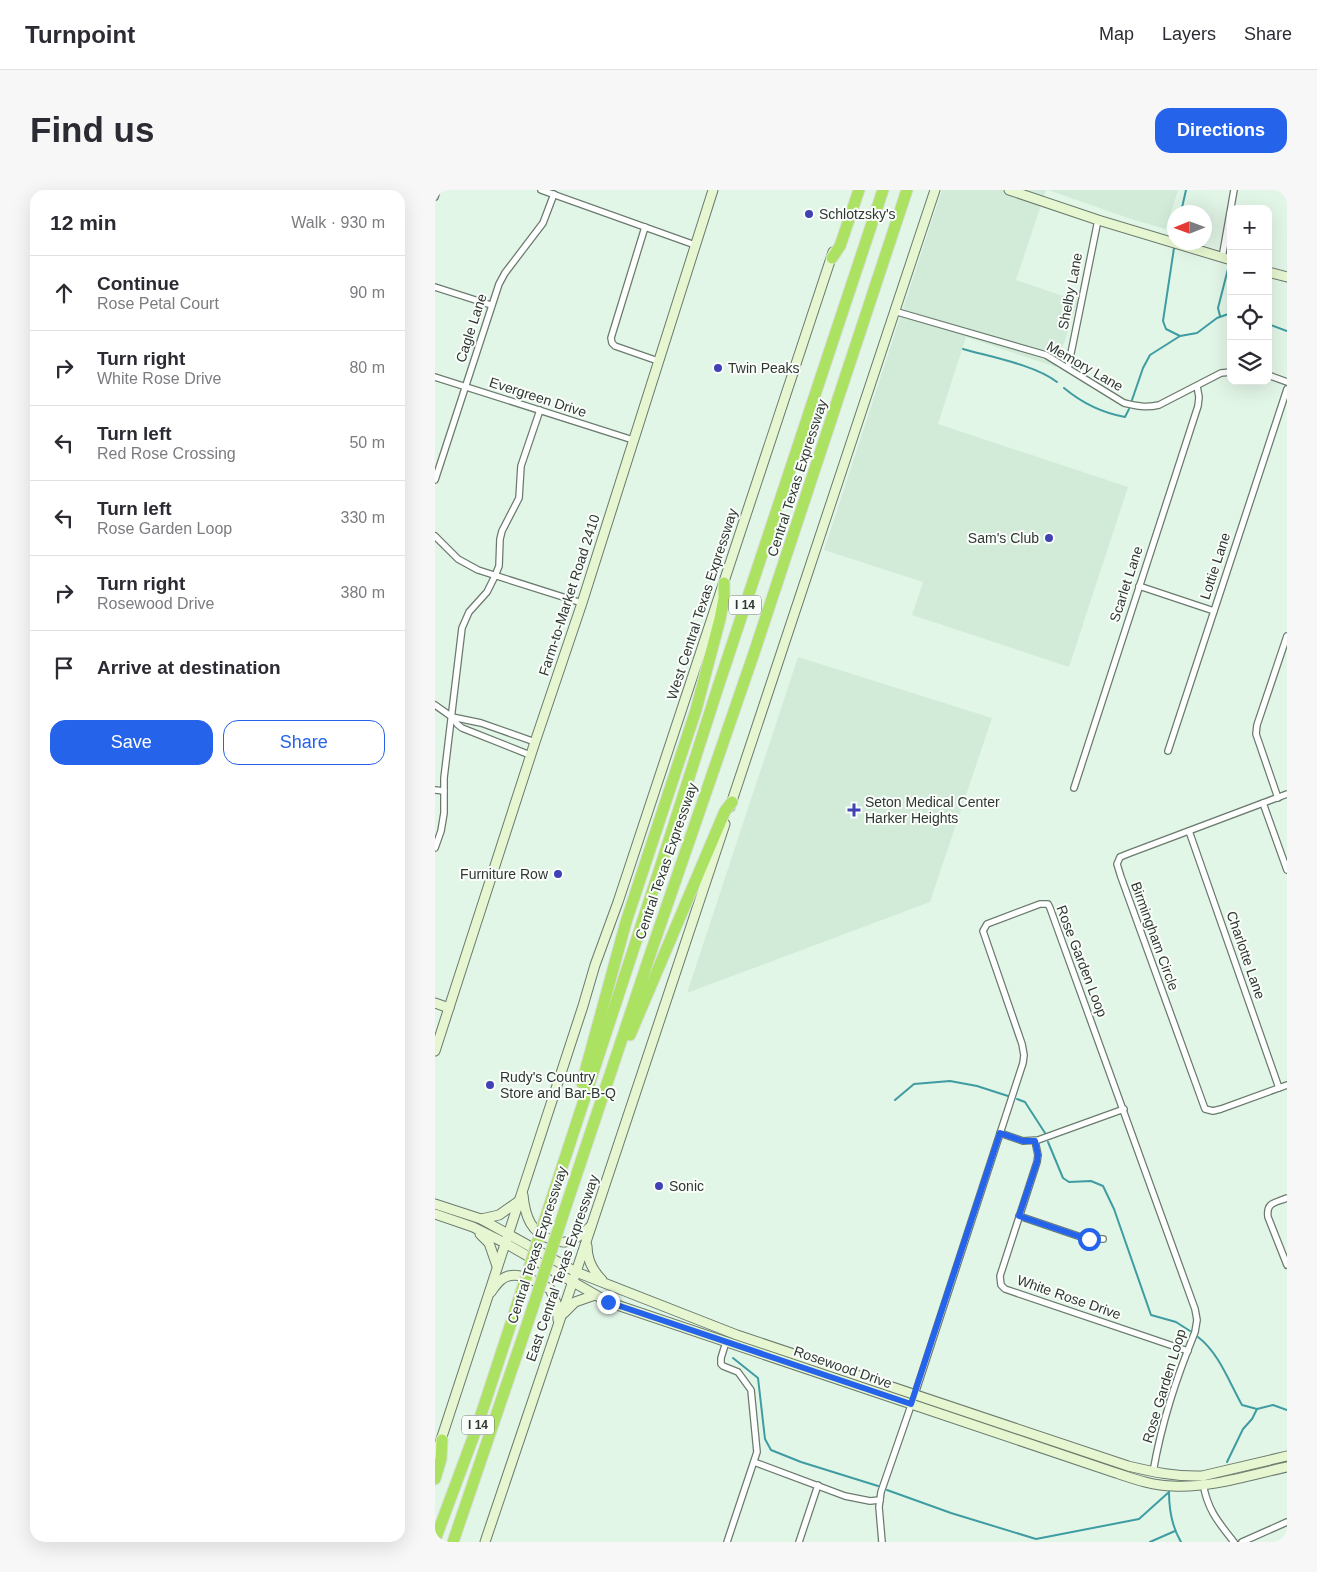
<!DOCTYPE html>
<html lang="en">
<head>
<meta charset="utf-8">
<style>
	:root { --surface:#fff; --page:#f7f7f7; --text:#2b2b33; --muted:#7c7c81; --line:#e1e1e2; --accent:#2563eb }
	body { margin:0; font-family:Arial,sans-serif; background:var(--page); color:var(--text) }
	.controls { position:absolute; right:15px; top:15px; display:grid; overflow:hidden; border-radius:10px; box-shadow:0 5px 20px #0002 }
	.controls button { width:45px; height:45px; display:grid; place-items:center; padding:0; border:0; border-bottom:1px solid var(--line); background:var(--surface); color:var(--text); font:25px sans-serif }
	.compass { position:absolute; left:732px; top:15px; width:45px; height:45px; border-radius:50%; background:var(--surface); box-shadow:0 5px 20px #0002; rotate:269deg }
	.stop { position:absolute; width:15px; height:15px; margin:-11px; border:4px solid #2563eb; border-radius:50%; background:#fff }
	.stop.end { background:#2563eb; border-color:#fff; box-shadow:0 1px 5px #0008 }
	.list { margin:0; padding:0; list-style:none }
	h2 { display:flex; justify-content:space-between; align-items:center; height:65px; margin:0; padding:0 20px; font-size:21px }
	h2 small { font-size:16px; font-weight:400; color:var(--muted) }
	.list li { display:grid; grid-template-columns:32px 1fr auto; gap:15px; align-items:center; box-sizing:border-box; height:75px; padding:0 20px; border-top:1px solid var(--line) }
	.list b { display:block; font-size:19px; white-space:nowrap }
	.list p { margin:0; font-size:16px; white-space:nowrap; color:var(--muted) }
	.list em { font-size:16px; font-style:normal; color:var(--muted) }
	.actions { display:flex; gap:10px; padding:15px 20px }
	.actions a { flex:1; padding:11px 0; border:1px solid var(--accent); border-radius:15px; text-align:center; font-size:18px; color:var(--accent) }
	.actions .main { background:var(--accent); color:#fff }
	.icon { flex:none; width:28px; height:28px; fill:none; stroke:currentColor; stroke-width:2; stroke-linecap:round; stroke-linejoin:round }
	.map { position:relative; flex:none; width:852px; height:1352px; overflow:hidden; border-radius:15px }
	header { display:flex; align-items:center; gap:30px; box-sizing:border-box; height:70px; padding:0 25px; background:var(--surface); border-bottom:1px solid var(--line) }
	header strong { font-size:24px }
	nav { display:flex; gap:28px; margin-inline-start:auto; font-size:18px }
	.intro { display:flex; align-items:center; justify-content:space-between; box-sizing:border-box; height:120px; padding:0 30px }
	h1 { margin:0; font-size:35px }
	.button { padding:12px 22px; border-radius:15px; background:var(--accent); color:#fff; font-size:18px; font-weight:700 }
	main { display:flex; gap:30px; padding:0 30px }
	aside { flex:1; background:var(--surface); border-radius:15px; box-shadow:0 5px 20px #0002 }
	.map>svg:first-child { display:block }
	.built { fill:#d1ebd8 }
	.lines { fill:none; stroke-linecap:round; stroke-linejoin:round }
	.stream { stroke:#3e9ca2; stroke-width:2 }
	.street-casing { stroke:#6a7b6e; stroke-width:8 }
	.secondary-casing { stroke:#6a7b6e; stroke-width:11 }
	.highway-casing { stroke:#dadbda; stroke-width:13 }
	.street { stroke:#fff; stroke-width:5.5 }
	.secondary { stroke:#e6f6d0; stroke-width:9 }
	.highway { stroke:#ace261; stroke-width:11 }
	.highway-bridge-casing { stroke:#dadbda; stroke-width:13; stroke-linecap:butt }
	.highway-bridge { stroke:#ace261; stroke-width:11 }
	.route { stroke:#2563eb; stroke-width:6 }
	.poi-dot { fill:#4141b6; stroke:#fafefb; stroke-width:2 }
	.labels { text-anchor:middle; stroke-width:4; stroke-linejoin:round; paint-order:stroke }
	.shield { fill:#fafefb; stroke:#6d736e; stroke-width:1 }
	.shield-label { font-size:12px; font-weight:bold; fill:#303732 }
	.poi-label { font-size:14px; fill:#303732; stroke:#fafefb; text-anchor:start }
	.street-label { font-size:14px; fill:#303732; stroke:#fafefb }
</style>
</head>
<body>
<header>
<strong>Turnpoint</strong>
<nav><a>Map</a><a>Layers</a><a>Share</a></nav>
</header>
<div class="intro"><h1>Find us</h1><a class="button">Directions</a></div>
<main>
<aside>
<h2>12 min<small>Walk · 930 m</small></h2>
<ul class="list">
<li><svg class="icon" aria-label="ahead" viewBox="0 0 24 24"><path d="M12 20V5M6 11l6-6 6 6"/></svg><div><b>Continue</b><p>Rose Petal Court</p></div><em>90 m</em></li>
<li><svg class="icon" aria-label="right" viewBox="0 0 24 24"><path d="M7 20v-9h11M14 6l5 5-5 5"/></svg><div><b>Turn right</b><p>White Rose Drive</p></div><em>80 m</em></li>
<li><svg class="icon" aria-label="left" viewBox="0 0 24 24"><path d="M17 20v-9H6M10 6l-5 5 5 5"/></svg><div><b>Turn left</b><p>Red Rose Crossing</p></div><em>50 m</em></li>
<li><svg class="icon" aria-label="left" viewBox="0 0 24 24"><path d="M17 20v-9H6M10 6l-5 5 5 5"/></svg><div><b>Turn left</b><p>Rose Garden Loop</p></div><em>330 m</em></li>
<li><svg class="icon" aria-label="right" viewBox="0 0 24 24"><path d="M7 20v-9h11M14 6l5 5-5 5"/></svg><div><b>Turn right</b><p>Rosewood Drive</p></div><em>380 m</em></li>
<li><svg class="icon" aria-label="arrive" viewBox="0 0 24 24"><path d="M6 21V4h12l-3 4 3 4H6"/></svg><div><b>Arrive at destination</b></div></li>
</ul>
<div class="actions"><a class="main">Save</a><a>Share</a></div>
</aside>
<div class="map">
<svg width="852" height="1352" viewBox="0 0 852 1352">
	<rect width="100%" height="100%" fill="#e2f6e7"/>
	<!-- built -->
	<g class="built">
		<polygon points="507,0 611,0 581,90 643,111 621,177 531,147 503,234 693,297 634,477 477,425 488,392 389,360"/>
		<polygon points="613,0 743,0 731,39 696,29"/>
		<polygon points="363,467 557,528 495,712 252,803"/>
	</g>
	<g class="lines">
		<!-- stream -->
		<g class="stream">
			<polyline points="746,22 751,0"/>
			<polyline points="739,58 728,131 731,139 745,146"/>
			<polyline points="785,126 783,118 794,75"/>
			<polyline points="833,134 852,141"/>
			<path d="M 528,159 C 556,167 600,175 622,192"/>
			<path d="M 629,198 C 647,213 668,223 690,227 L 694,219"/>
			<polyline points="697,210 708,178 715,165 745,146 762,143 782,128 796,123"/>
			<polyline points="582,909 590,912 610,943"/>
			<polyline points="460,910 479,894 515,891 542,896 573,906"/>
			<polyline points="613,952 628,988 634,992 656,991 668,996 679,1019 716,1125 741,1132 755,1141"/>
			<path d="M 763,1147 C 784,1163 794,1192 807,1215 L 822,1219"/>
			<polyline points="298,1168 323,1188 330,1249 336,1260 366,1272 443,1296"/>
			<polyline points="792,1272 808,1239 817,1229 822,1219 838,1215 852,1220"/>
			<polyline points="452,1300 516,1323 601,1349 704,1329 734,1302"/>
			<path d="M 734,1302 C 734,1319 737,1337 746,1352"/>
			<polyline points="715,1352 740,1341"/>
		</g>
		<!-- street casing -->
		<g class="street-casing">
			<g id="street">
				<polyline points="106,0 260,55"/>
				<polyline points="0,7 2,0"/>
				<polyline points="210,37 176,148 177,153 180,156 223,171"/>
				<polyline points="787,68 799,0"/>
				<polyline points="0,97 56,115"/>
				<path d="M 459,121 L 611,165 L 689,213 C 702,216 711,218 724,215 L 786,183 L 796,182"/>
				<polyline points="633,178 663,30"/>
				<polyline points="833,185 852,192"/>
				<polyline points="0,187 198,250"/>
				<polyline points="0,290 64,94 70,83 108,33 119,4"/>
				<polyline points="0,346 23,369 43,380 147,413"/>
				<polyline points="704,396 779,421"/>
				<polyline points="0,515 17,527 22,534 27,538 95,565"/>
				<polyline points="17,527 46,533 100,552"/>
				<polyline points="733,561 852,199"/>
				<polyline points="639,598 763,216 764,207 762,196"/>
				<polyline points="0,600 9,601"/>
				<polyline points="852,604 695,663 685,667 682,674 686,687 770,919 778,921 786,919 852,895"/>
				<polyline points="843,608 821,544 822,535 852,446"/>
				<polyline points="828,613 852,680"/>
				<polyline points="754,641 844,898"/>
				<polyline points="0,658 6,641 9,623 9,588 27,438 34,422 52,402 60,386 64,376 65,349 67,341 84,308 86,276 105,220"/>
				<polyline points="565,943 588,951 603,950 689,919"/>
				<polyline points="600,951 603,965 602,972 565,1086 566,1095 570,1099 753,1161"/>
				<path d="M 852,1008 C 840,1013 831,1012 833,1027 L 852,1075"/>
				<polyline points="584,1026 649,1048 668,1049"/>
				<polyline points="291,1152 286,1168 286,1174 288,1176 303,1182 316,1200 322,1262 292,1352"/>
				<polyline points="319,1272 410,1306 435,1311 445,1310"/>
				<path d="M 768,1293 C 772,1319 783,1332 799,1352"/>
				<polyline points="364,1352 383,1295"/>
				<path d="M 447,1352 L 444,1317 L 446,1302 L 480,1204 L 588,873 L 589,865 L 587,854 L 548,741 L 552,734 L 605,714 L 613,714 L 615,718 L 760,1119 L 762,1130 L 760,1142 C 741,1189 727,1231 718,1282"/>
				<polyline points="807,1352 852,1332"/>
			</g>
		</g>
		<!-- secondary casing -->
		<g class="secondary-casing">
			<g id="secondary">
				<polyline points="574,0 663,30 796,70"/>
				<polyline points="833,82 852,87"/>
				<polyline points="295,617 500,0"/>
				<polyline points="0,813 14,818"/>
				<polyline points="0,861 100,552 147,413 278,0"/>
				<path d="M 88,1005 C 90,1026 96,1044 118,1050 C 121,1050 127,1053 130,1052 C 140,1051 149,1042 156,1036"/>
				<path d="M 0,1014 L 46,1029 L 141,1082 L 302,1145 L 693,1276 C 718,1282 742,1287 767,1286 L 852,1266"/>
				<path d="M 0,1024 L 38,1037 L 70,1053 L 173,1112 L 681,1283 C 699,1289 719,1296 738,1296 C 776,1298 815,1285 852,1277"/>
				<polyline points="46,1029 64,1025 84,1011"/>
				<polyline points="45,1044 54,1053 62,1076"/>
				<path d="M 152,1056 C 152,1070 157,1080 167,1090"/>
				<path d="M 56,1102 C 59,1098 62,1093 66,1090 C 80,1078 102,1092 115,1099 L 122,1115 L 123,1130"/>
				<polyline points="129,1123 140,1112 160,1105"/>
				<polyline points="0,1268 148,816 160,775 183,712 398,62"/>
				<polyline points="50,1352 141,1082 290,634"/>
			</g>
		</g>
		<!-- highway casing -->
		<g class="highway-casing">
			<g id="highway">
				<polyline points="397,68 405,56 424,0"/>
				<polyline points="195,845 290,621 297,612"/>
				<polyline points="147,893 191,732 261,520 285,429 289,408 289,393"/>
				<polyline points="114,1017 226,675 283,497 448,0"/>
				<polyline points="129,1022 217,759 319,463 472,0"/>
				<polyline points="0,1289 6,1269 7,1250"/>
				<polyline points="0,1350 42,1237 81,1118"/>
				<polyline points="18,1352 96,1123"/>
			</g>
		</g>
		<!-- street -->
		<use href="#street" class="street"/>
		<!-- secondary -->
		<use href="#secondary" class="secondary"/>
		<!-- highway -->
		<use href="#highway" class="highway"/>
		<!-- highway-bridge casing -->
		<g class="highway-bridge-casing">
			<g id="highway-bridge">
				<polyline points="81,1118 114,1017"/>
				<polyline points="96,1123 129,1022"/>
			</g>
		</g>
		<!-- highway-bridge -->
		<use href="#highway-bridge" class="highway-bridge"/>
	</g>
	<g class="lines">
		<!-- route -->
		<polyline class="route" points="173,1112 476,1214 565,943 588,951 600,951 603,965 602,972 584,1026 649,1048 654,1049"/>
	</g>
	<!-- markers -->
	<g class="poi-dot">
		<circle cx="374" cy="24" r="5"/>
		<circle cx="283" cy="178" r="5"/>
		<circle cx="614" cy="348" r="5"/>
		<path d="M416.5 612.5h5v5h5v5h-5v5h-5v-5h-5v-5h5z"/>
		<circle cx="123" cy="684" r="5"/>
		<circle cx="55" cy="895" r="5"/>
		<circle cx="224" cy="996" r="5"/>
	</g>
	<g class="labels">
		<!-- shield labels -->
		<g class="shield">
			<rect x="294" y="405.5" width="32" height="19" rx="4"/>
			<rect x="27" y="1225.5" width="32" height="19" rx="4"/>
		</g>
		<g class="shield-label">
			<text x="310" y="419">I 14</text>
			<text x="43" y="1239">I 14</text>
		</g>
		<!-- poi labels -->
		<g class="poi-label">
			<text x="384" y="29">Schlotzsky's</text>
			<text x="293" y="183">Twin Peaks</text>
			<text x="604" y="353" text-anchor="end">Sam's Club</text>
			<text x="430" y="617">Seton Medical Center<tspan x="430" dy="16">Harker Heights</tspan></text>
			<text x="113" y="689" text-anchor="end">Furniture Row</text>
			<text x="65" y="892">Rudy's Country<tspan x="65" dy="16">Store and Bar-B-Q</tspan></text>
			<text x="234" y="1001">Sonic</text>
		</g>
		<!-- street labels -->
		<g class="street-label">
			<text transform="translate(635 101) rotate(-79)" y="5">Shelby Lane</text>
			<text transform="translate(36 138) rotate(-72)" y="5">Cagle Lane</text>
			<text transform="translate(650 176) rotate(30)" y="5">Memory Lane</text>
			<text transform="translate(103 207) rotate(18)" y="5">Evergreen Drive</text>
			<text transform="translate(362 288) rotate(-72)" y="5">Central Texas Expressway</text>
			<text transform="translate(780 376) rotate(-72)" y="5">Lottie Lane</text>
			<text transform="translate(691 394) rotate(-72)" y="5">Scarlet Lane</text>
			<text transform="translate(134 405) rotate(-72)" y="5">Farm-to-Market Road 2410</text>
			<text transform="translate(267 414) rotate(-72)" y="5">West Central Texas Expressway</text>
			<text transform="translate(231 671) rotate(-71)" y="5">Central Texas Expressway</text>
			<text transform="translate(720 746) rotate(70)" y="5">Birmingham Circle</text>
			<text transform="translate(811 765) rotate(71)" y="5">Charlotte Lane</text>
			<text transform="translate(647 771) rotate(69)" y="5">Rose Garden Loop</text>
			<text transform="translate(102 1055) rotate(-72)" y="5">Central Texas Expressway</text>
			<text transform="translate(127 1078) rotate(-71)" y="5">East Central Texas Expressway</text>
			<text transform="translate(634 1107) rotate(19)" y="5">White Rose Drive</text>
			<text transform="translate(408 1177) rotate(19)" y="5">Rosewood Drive</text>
			<text transform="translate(729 1196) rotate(-73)" y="5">Rose Garden Loop</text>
		</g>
	</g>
</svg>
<div class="controls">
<button>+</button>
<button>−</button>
<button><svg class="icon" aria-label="locate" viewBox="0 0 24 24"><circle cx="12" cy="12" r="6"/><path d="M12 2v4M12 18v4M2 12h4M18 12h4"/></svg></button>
<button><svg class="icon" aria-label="layers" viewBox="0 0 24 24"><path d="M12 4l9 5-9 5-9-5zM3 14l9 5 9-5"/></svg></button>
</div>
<svg class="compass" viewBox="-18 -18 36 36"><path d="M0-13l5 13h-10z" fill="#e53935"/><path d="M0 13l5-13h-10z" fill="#7c7c81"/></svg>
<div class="stop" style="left:654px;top:1049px"></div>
<div class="stop end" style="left:173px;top:1112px"></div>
</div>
</main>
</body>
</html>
